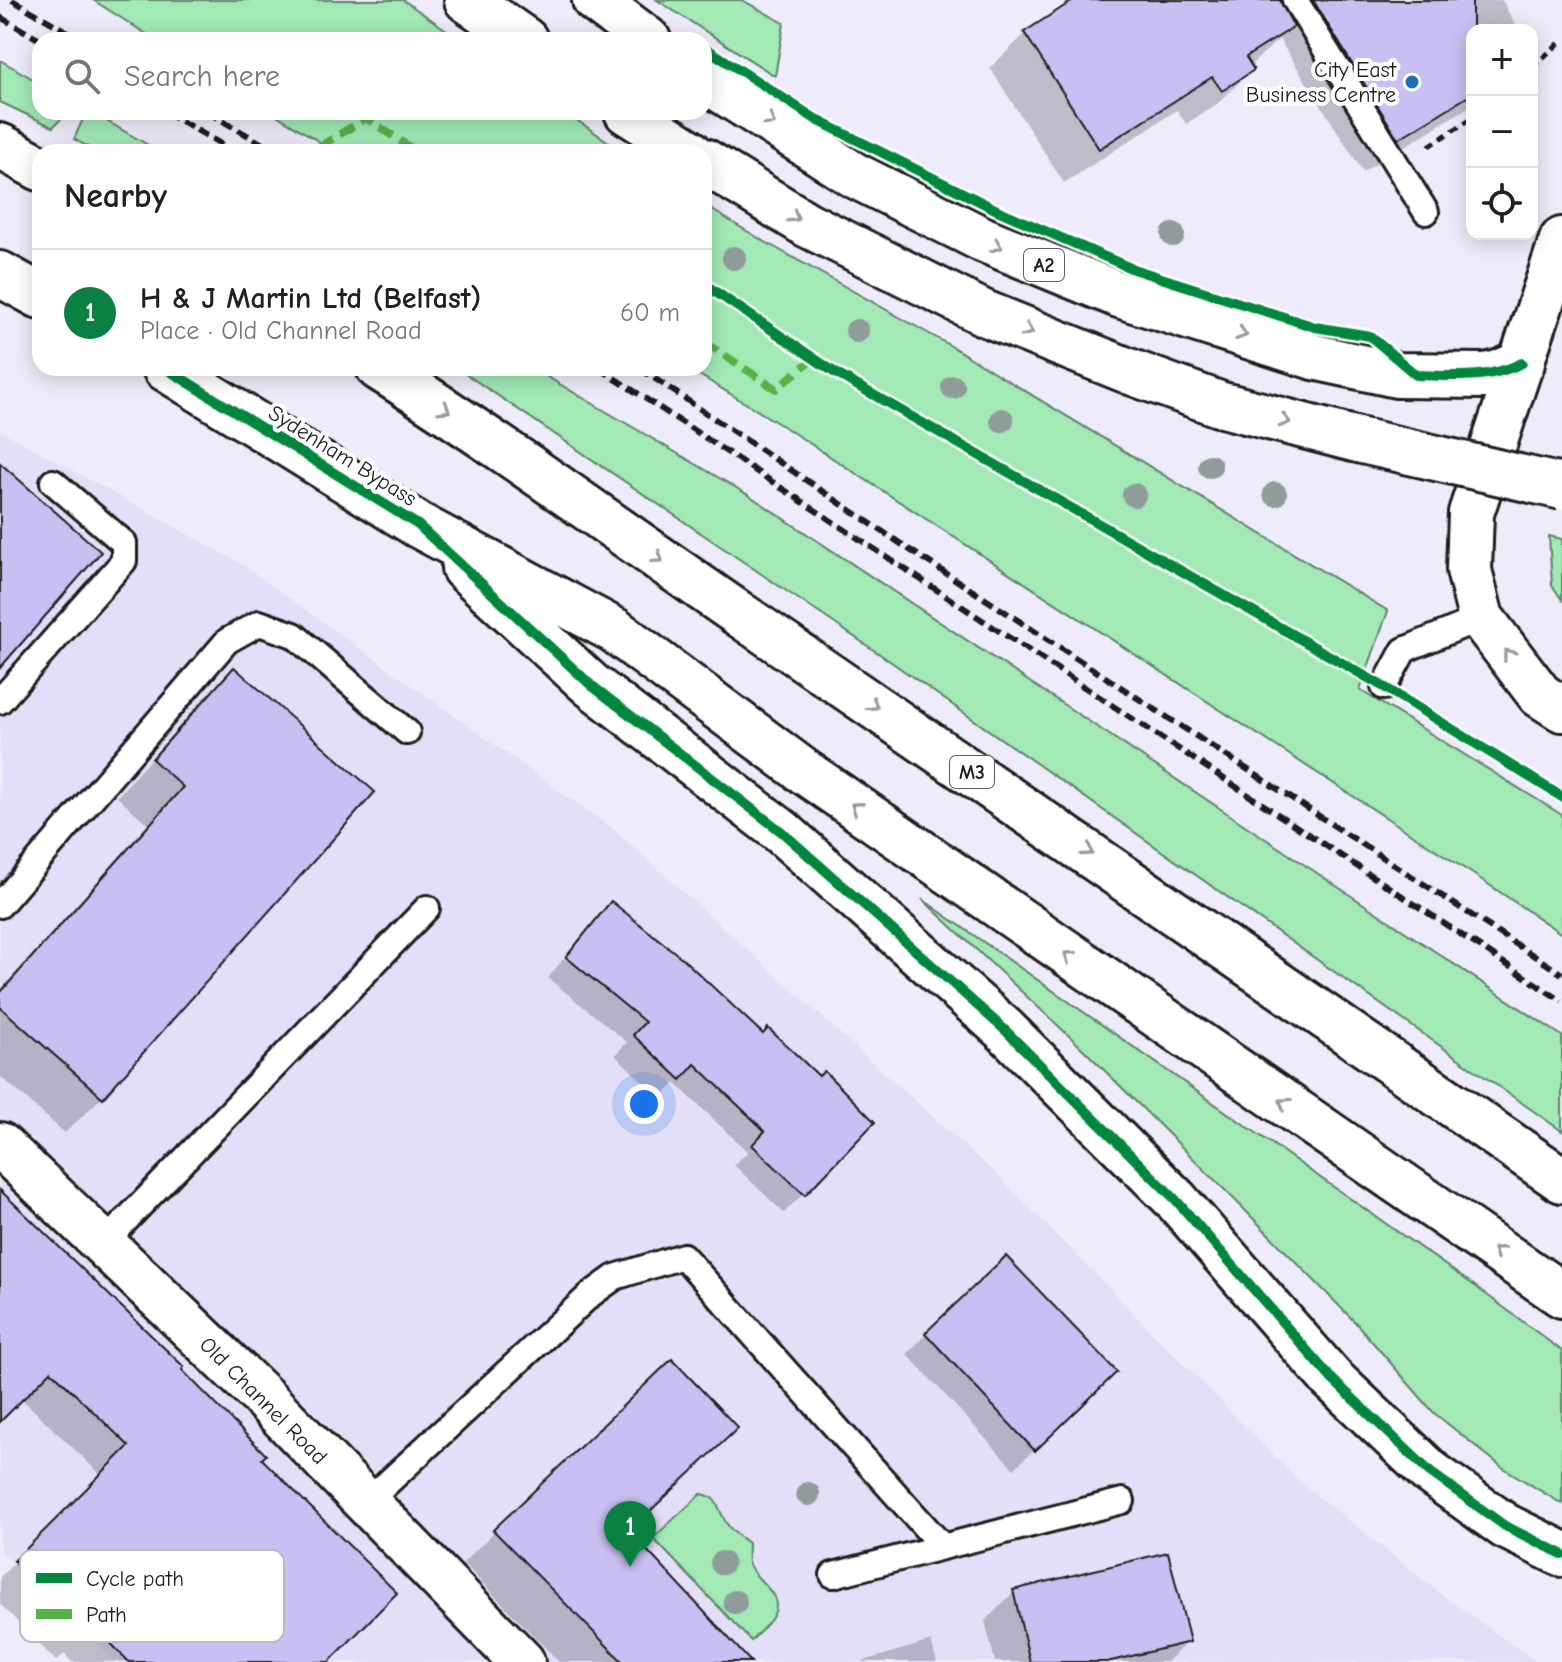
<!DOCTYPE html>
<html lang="en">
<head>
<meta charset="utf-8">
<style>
	:root { --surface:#fff; --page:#f2f2f2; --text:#202124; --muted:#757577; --line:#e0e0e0; --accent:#0b8043 }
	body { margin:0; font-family:"Comic Neue",sans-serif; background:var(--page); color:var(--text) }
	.controls { position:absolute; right:24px; top:24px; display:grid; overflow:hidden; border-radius:16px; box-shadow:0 4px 20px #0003 }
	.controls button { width:72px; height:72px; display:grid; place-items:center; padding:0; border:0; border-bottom:2px solid var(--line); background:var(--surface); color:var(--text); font:40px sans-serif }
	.you { position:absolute; left:644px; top:1104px; width:28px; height:28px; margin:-20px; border:6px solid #fff; border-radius:50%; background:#1a73e8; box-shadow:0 0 0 12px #1a73e833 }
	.badge { display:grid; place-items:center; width:52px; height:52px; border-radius:50%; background:var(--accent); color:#fff; font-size:26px; font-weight:700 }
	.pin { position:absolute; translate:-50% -66px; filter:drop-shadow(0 2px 4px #0008) }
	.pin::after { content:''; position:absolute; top:42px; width:28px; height:24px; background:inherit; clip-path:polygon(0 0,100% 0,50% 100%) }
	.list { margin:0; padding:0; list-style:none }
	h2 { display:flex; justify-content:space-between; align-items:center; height:104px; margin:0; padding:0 32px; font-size:34px }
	h2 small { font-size:26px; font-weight:400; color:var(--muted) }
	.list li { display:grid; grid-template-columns:52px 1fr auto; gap:24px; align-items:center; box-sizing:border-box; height:128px; padding:0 32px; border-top:2px solid var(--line) }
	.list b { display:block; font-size:30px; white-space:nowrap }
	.list p { margin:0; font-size:26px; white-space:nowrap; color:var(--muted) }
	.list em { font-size:26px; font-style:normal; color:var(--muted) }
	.icon { flex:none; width:44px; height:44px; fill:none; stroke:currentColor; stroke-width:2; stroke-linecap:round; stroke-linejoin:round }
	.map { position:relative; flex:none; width:1562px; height:1662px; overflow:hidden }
	.search { position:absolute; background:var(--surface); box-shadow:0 4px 20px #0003; left:32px; top:32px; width:680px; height:88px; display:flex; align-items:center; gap:20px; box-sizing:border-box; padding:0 28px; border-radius:24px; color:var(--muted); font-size:30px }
	.panel { position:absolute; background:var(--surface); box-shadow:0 4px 20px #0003; left:32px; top:144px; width:680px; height:232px; border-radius:24px }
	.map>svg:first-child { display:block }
	.built { fill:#e3dff8 }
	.green { fill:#a2e9b6; stroke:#5f8269; stroke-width:2 }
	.shadow { fill:#0003 }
	.building { fill:#c8c0f2; stroke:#1c1c1c; stroke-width:2 }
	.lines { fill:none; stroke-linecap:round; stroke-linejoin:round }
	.lane-casing { stroke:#1c1c1c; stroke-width:30 }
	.street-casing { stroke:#1c1c1c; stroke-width:50 }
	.primary-casing { stroke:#1c1c1c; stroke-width:50 }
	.highway-casing { stroke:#1c1c1c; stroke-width:50 }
	.path { stroke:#1c1c1c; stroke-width:5; stroke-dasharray:8 6; stroke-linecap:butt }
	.lane { stroke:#fff; stroke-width:24 }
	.street { stroke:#fff; stroke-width:44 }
	.primary { stroke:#fff; stroke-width:44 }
	.highway { stroke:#fff; stroke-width:44 }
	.rail { stroke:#1c1c1c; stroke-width:6; stroke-dasharray:12 6; stroke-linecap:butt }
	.highway-bridge-casing { stroke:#1c1c1c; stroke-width:50; stroke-linecap:butt }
	.highway-bridge { stroke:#fff; stroke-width:44 }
	.quiet { stroke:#55b145; stroke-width:8; stroke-dasharray:16 8; stroke-linecap:butt }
	.cycleway-casing { stroke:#fff; stroke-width:15 }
	.cycleway { stroke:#00873e; stroke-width:10 }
	.tree { fill:#909c9a }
	.oneway { stroke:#999 }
	.poi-dot { fill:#1f6fb2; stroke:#fff; stroke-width:3 }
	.labels { text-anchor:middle; stroke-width:8; stroke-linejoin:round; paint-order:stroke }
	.shield { fill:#fff; stroke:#606060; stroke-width:2 }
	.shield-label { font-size:20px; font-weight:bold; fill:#1c1c1c }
	.poi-label { font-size:22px; fill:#1c1c1c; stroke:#fff; text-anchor:end }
	.street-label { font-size:22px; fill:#1c1c1c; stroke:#fff }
	.key { fill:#fff; stroke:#bbb; stroke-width:2 }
	.key-label { font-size:22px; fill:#1c1c1c }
</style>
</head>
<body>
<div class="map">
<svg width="1562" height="1662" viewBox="0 0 1562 1662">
	<rect width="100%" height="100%" fill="#eeecfb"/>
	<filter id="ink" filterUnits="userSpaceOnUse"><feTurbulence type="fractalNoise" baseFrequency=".0125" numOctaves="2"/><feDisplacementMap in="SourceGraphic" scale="16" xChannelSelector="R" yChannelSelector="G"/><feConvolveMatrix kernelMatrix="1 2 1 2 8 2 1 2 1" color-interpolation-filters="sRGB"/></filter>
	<g filter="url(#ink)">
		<!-- built -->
		<polygon class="built" points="0,430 240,563 617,832 998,1176 1298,1480 1446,1598 1537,1662 116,1662 0,1551"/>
		<!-- green -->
		<g class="green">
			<polygon points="93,0 403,0 461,40 156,40"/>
			<polygon points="657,0 742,0 784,23 775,76"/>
			<polygon points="0,60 40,83 40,112 68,112 53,127 0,102"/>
			<polygon points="86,112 91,112 160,152 97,152 74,139"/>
			<polygon points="272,112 565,112 623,152 336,152"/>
			<polygon points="704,205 760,239 951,346 1388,611 1360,690 1562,815 1562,934 1476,876 789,430 688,368 704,368"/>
			<polygon points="457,368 532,368 750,496 1562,1036 1562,1131 884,657"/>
			<polygon points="1549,536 1562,539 1562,600 1552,585"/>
			<polygon points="922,899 1475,1286 1562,1351 1562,1504 1502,1467 1434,1413 1356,1323 1237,1202 1081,1047"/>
			<path d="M 701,1494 C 719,1496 718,1511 727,1524 C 732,1532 740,1537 748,1543 C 748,1549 747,1556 748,1562 C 754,1582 786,1593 773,1616 C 768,1625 758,1633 751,1641 L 653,1538 Z"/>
		</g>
		<!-- shadow -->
		<g class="shadow">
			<polygon points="1078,0 1502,0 1518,30 1472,30 1472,105 1363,172 1279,39 1250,66 1252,70 1217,104 1186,124 1177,110 1064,183 990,68 1025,34"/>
			<polygon points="234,669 102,1097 65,1133 0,1076 0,991 148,824 117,797 197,706"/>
			<polygon points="611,904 763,1036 873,1122 784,1213 734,1165 748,1152 675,1083 660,1098 615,1055 627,1042 548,978 592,923"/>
			<polygon points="0,1193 179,1370 259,1459 326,1662 72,1662 64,1654 56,1661 0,1604 0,1577 102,1476 21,1398 0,1419"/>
			<polygon points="926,1334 1114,1371 1014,1469 907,1354"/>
			<polygon points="495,1531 627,1532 751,1662 559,1662 463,1563"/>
			<polygon points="1014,1592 1188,1641 1167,1662 995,1662 985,1621"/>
			<polygon points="931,1641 937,1662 860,1662"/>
		</g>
		<!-- building -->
		<g class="building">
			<polygon points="1074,0 1280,0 1294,27 1246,57 1254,70 1222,91 1212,77 1099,149 1024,32"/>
			<polygon points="1313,0 1472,0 1472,94 1398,139"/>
			<polygon points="0,463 101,552 0,668"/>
			<polygon points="234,667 375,792 103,1098 0,1007 0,993 183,787 152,759"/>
			<polygon points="611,901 683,959 763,1034 768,1028 819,1076 824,1071 875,1122 805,1195 752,1145 765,1131 695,1064 681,1080 633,1035 645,1022 566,957"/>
			<polygon points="0,1190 184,1367 182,1370 266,1455 262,1459 397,1593 329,1662 129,1662 94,1626 86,1634 14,1561 129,1446 51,1371 0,1422"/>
			<polygon points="1006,1256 1117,1372 1035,1451 925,1333"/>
			<polygon points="672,1359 738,1428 629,1531 751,1662 623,1662 493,1530"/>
			<polygon points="1168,1552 1190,1642 1107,1662 1030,1662 1013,1590"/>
		</g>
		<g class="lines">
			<!-- lane casing -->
			<g class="lane-casing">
				<g id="lane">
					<polyline points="1295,0 1426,212"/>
					<polyline points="1384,687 1404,650 1481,618"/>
					<polyline points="0,701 124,561 124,543 53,482"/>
					<polyline points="0,905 227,641 259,623 294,635 407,732"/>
					<polyline points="103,1244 427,908"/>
					<polyline points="367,1502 590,1295 615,1277 683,1256 942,1546"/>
					<polyline points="833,1575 1122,1501"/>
				</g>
			</g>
			<!-- street casing -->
			<g class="street-casing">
				<polyline id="street" points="0,1145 263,1397 522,1662"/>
			</g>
			<!-- primary casing -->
			<g class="primary-casing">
				<polyline id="primary" points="1562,240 1471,513 1469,570 1481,618 1540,695 1562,709"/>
			</g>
			<!-- highway casing -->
			<g class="highway-casing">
				<g id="highway">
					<polyline points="467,0 525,40"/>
					<polyline points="595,0 648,40"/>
					<polyline points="704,79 854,175 982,239 1119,295 1314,357 1397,375 1485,376 1499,373 1522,363"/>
					<polyline points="627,112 690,152"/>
					<polyline points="0,146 40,168"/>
					<polyline points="704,161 806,224 984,313 1131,372"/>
					<polyline points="0,274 40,296"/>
					<polyline points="165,368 418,525 614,630 802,770 1562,1295"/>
					<path d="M 379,368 C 503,446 621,533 742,616 C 1015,804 1290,991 1562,1180"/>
					<polyline points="464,568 591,685 782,832 1005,1030 1175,1199 1331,1378 1430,1472 1505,1526 1562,1554"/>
				</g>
			</g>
			<!-- path -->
			<g class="path">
				<polyline points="1532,67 1562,41"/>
				<polyline points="1429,146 1472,118"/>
			</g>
			<!-- lane -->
			<use href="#lane" class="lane"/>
			<!-- street -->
			<use href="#street" class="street"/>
			<!-- primary -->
			<use href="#primary" class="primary"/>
			<!-- highway -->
			<use href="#highway" class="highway"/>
			<!-- rail -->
			<g class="rail">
				<polyline points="12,0 82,40"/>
				<polyline points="0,17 40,40"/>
				<polyline points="165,112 235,152"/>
				<polyline points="207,112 277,152"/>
				<polyline points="599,368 1562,1001"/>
				<polyline points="639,368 910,550 1562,974"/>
			</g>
			<!-- highway-bridge casing -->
			<g class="highway-bridge-casing">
				<polyline id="highway-bridge" points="1131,372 1219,404 1358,440 1562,487"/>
			</g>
			<!-- highway-bridge -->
			<use href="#highway-bridge" class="highway-bridge"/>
			<!-- quiet -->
			<g class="quiet">
				<polyline points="319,147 366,118 417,152"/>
				<polyline points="704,342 776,389 814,358"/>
			</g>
			<!-- cycleway casing -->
			<g class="cycleway-casing">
				<g id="cycleway">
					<path d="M 704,47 L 817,120 L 997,210 L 1133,269 L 1315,327 L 1370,336 L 1416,375 C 1453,376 1488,380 1522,363"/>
					<polyline points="704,284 837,374 1384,687 1562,797"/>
					<polyline points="165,368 418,525 591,685 782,832 1005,1030 1175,1199 1331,1378 1430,1472 1505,1526 1562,1554"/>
				</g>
			</g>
			<!-- cycleway -->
			<use href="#cycleway" class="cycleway"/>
		</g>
		<!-- trees -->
		<g class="tree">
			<circle cx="1173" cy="235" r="12"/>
			<circle cx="734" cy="258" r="12"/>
			<circle cx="857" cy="331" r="12"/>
			<circle cx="953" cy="387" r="12"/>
			<circle cx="1002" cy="420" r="12"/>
			<circle cx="1210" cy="466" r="12"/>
			<circle cx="1275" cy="494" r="12"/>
			<circle cx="1134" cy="495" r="12"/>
			<circle cx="808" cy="1494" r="12"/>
			<circle cx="722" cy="1563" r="12"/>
			<circle cx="735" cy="1602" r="12"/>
		</g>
		<!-- one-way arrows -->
		<defs><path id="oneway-chevron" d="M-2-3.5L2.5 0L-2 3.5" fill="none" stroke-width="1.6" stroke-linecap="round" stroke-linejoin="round" transform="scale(2)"/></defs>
		<g class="oneway">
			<use href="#oneway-chevron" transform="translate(770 121) rotate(33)"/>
			<use href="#oneway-chevron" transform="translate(794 217) rotate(32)"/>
			<use href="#oneway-chevron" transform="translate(997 246) rotate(22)"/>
			<use href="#oneway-chevron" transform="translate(1028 331) rotate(22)"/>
			<use href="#oneway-chevron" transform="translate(1242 334) rotate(18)"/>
			<use href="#oneway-chevron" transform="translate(445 409) rotate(32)"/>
			<use href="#oneway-chevron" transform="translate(1285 421) rotate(15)"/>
			<use href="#oneway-chevron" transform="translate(658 558) rotate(35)"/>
			<use href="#oneway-chevron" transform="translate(1508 654) rotate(-127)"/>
			<use href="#oneway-chevron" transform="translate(873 705) rotate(34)"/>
			<use href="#oneway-chevron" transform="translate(856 807) rotate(-145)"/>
			<use href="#oneway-chevron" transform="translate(1088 851) rotate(34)"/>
			<use href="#oneway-chevron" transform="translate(1069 956) rotate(-145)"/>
			<use href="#oneway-chevron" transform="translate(1284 1103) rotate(-145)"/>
			<use href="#oneway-chevron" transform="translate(1498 1251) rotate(-145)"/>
		</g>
	</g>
	<!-- markers -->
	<circle class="poi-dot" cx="1412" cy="82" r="8"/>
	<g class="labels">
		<!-- shield labels -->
		<g class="shield">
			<rect x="1024" y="249" width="40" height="32" rx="6"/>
			<rect x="950" y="756" width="44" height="32" rx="6"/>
		</g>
		<g class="shield-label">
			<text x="1044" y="272">A2</text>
			<text x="972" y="779">M3</text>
		</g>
		<!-- poi labels -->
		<g class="poi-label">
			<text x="1396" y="77">City East<tspan x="1396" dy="25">Business Centre</tspan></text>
		</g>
		<!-- street labels -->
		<g class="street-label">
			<text transform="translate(343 455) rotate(32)" y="8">Sydenham Bypass</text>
			<text transform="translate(264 1400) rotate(45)" y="8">Old Channel Road</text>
		</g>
	</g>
	<!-- legend -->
	<rect x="20" y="1550" width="264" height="92" rx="12" class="key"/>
	<rect x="36" y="1573" width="36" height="10" fill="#00873e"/>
	<rect x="36" y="1609" width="36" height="10" fill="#55b145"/>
	<g class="key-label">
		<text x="86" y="1586">Cycle path</text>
		<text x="86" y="1622">Path</text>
	</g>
</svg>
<div class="controls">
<button>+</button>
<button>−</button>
<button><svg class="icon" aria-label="locate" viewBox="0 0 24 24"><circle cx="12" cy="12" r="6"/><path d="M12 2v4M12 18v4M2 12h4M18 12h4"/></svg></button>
</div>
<div class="you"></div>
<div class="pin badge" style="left:630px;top:1567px">1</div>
<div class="search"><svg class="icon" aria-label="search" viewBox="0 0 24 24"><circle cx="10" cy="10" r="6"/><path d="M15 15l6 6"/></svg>Search here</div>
<section class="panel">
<h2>Nearby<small></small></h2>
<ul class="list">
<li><span class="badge">1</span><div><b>H &amp; J Martin Ltd (Belfast)</b><p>Place · Old Channel Road</p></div><em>60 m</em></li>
</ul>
</section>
</div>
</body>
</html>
